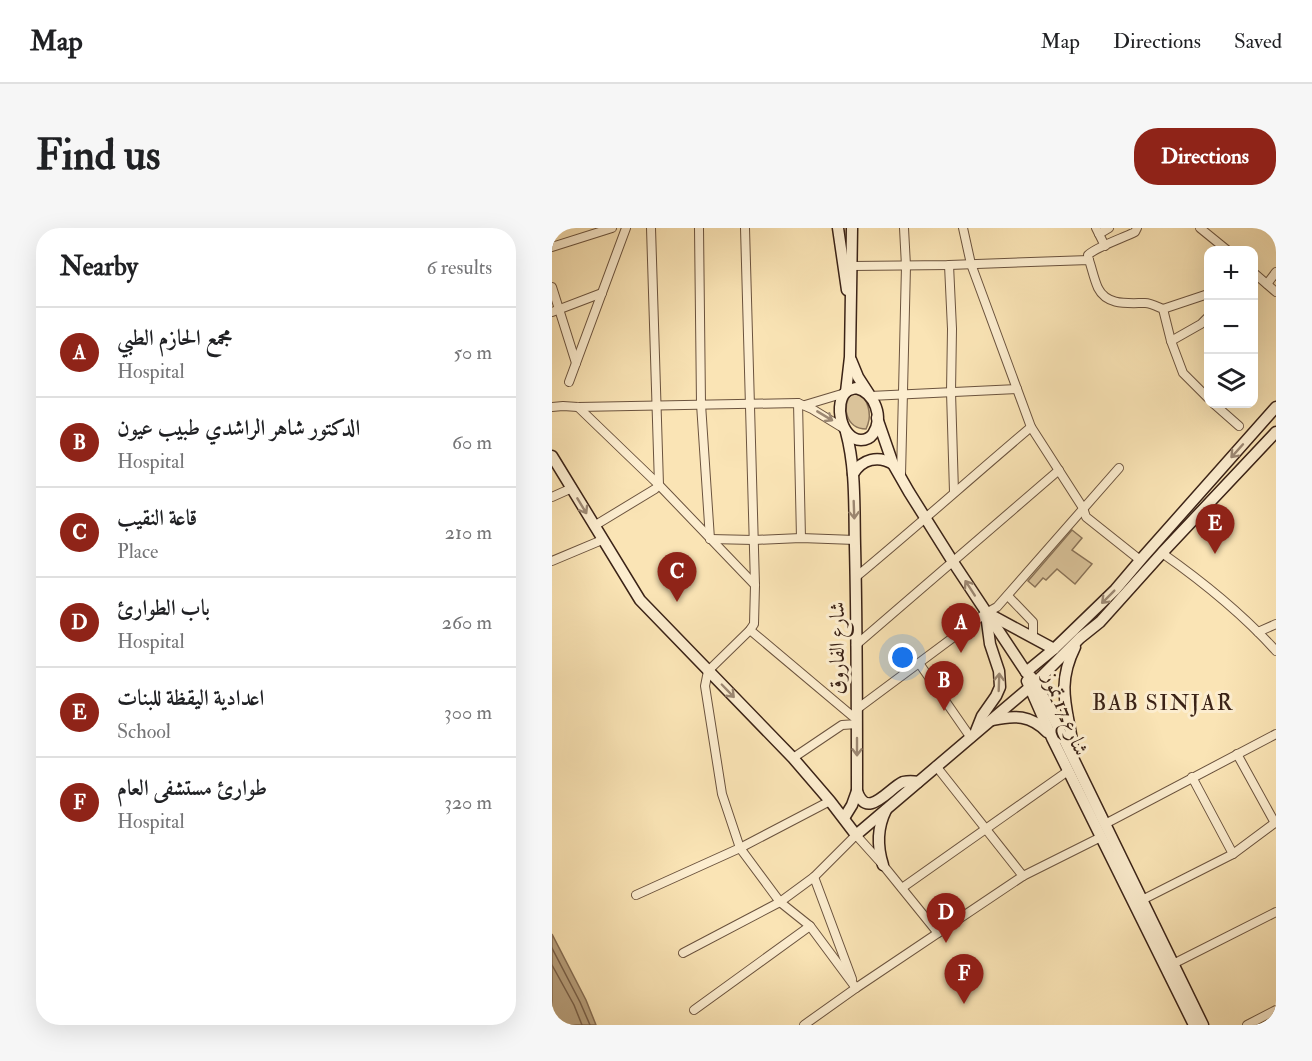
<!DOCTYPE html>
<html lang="en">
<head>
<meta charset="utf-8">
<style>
	:root { --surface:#fff; --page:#f6f6f6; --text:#202124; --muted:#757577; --line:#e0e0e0; --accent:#8f2418 }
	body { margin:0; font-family:"IM FELL Double Pica",Amiri,serif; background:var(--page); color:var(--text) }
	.controls { position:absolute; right:18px; top:18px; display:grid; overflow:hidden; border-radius:12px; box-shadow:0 6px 24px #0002 }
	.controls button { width:54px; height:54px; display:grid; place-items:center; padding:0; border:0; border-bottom:2px solid var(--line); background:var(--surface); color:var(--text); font:30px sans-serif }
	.you { position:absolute; left:351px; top:430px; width:21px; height:21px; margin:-15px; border:4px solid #fff; border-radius:50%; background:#1a73e8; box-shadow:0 0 0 9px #1a73e833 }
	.badge { display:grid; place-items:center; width:39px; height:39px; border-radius:50%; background:var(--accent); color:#fff; font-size:20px; font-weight:700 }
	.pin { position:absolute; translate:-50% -50px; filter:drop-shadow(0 2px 3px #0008) }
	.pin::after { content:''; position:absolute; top:32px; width:21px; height:18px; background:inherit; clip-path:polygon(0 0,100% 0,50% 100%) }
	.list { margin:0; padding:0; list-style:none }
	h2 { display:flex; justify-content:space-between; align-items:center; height:78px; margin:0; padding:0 24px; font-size:26px }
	h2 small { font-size:20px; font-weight:400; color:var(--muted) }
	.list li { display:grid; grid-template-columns:39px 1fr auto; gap:18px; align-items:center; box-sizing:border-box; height:90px; padding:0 24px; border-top:2px solid var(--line) }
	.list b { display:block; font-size:22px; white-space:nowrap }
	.list p { margin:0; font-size:20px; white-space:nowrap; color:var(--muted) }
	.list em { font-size:20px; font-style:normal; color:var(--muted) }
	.icon { flex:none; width:33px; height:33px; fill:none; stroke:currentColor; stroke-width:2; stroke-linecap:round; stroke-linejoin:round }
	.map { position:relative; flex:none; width:724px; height:797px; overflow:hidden; border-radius:24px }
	header { display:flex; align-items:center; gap:36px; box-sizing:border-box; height:84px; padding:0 30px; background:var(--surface); border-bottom:2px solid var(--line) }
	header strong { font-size:28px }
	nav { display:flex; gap:33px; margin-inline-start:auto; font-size:21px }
	.intro { display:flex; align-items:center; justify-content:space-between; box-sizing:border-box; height:144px; padding:0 36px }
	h1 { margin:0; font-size:42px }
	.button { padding:15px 27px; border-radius:24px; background:var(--accent); color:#fff; font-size:21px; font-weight:700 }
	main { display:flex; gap:36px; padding:0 36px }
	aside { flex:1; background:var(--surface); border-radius:24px; box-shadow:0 6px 24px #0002 }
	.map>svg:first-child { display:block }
	.green { fill:#dac39a; stroke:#8a7358; stroke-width:1.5 }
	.water { fill:#b9a27f; stroke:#876f55; stroke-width:1.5 }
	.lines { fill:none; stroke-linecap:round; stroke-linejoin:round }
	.shore { stroke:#7a624b; stroke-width:1.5 }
	.street-casing { stroke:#6b533e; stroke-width:10 }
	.secondary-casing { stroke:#3b2317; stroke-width:13 }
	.street { stroke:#fcedcf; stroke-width:8 }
	.secondary { stroke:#fcedcf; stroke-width:10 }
	.oneway { stroke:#9c8873 }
	.labels { text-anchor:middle; stroke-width:6; stroke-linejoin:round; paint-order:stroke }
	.street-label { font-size:21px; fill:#3b2317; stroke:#fcedcf }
	.neighbourhood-label { font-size:22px; letter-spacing:1.5px; fill:#3b2317; stroke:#fcedcf }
</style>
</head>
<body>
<header>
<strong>Map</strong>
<nav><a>Map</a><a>Directions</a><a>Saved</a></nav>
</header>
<div class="intro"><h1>Find us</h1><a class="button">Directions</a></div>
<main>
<aside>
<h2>Nearby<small>6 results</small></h2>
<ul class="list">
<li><span class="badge">A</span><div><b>مجمع الحازم الطبي</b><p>Hospital</p></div><em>50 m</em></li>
<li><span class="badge">B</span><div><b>الدكتور شاهر الراشدي طبيب عيون</b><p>Hospital</p></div><em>60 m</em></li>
<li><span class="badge">C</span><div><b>قاعة النقيب</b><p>Place</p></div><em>210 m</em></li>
<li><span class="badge">D</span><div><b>باب الطوارئ</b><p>Hospital</p></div><em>260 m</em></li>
<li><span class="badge">E</span><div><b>اعدادية اليقظة للبنات</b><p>School</p></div><em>300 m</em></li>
<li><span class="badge">F</span><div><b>طوارئ مستشفى العام</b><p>Hospital</p></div><em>320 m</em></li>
</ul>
</aside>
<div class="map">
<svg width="724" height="797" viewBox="0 0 724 797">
	<rect width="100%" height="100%" fill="#fae4b5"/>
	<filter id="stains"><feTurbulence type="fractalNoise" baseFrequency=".00333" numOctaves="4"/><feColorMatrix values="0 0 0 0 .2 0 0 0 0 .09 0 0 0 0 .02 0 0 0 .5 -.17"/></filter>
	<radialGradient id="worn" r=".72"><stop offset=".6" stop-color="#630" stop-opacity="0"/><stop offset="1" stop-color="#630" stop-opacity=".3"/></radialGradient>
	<!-- green -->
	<g class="green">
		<path d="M 300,165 L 309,165 C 317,176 320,189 314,201 C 295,201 288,179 300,165 Z"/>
		<polygon points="520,302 530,310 520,322 540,336 523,356 505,341 494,352 491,350 483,359 476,353"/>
	</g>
	<!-- water -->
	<polygon class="water" points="0,706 34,772 44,797 0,797"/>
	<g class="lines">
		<!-- shore -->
		<g class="shore">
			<polyline points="0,720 28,774 38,797"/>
			<polyline points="0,737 22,777 30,797"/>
		</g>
		<!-- street casing -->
		<g class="street-casing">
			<g id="street">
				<polyline points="147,0 149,176 158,311"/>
				<polyline points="193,0 203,357 202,396 198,402 156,443 153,458 170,566 188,620 228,674 258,698 304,760"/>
				<polyline points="411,0 419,36 479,199 531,280 534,289 588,332"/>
				<polyline points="544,0 553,18"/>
				<polyline points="648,0 675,22"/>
				<polyline points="547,6 557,0"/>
				<polyline points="0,19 60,0"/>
				<path d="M 537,32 L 536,27 C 544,19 571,10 583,4 L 585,0"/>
				<polyline points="397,37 400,101 399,164 402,264"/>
				<path d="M 300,38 L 397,37 L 537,32 C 540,41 542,51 546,60 C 555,78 576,75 593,75 C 599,75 606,79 611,81 L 619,113 L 631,145 L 656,170"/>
				<polyline points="702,45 724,64"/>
				<polyline points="715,56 724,44"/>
				<polyline points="0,59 24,135"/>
				<polyline points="611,81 656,66"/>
				<polyline points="0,84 50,65"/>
				<polyline points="619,113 649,96 656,89"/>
				<polyline points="17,154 74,0"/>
				<polyline points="318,168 465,161"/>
				<polyline points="246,175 249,310"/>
				<polyline points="662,176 687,198"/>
				<polyline points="253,177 293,165"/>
				<polyline points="0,179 11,178 26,179 246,175 260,181 291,200"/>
				<polyline points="26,179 107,257 203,357"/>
				<polyline points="349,247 354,38 352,0"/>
				<polyline points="0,269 20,260"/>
				<polyline points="42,298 103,261 107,257 99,0"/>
				<polyline points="158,311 202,312 249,310 303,312"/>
				<path d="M 610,325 C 651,354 690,385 724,423"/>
				<polyline points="0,333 50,312"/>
				<path d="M 304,349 C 363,300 420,249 479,199"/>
				<polyline points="456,368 481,394 481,410"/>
				<polyline points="198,402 305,492"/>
				<polyline points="706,404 724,396"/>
				<polyline points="304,417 507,242"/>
				<polyline points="367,435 419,510"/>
				<polyline points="305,481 434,385 445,379 567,240"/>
				<polyline points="685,526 723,595"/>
				<polyline points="241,530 290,497 305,496"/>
				<polyline points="384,538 471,648"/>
				<polyline points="640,549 681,626"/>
				<polyline points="553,596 724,506"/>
				<polyline points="262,649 300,751"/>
				<polyline points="350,660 516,543"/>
				<polyline points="84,667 188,620 278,573"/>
				<polyline points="590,672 681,626 724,594"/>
				<polyline points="131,725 228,674 262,649 304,607 331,637 386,705"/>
				<polyline points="621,736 724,684"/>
				<polyline points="142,782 258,698"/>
				<polyline points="252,797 304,760 471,648 549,609"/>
				<polyline points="695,797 724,782"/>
			</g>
		</g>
		<!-- secondary casing -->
		<g class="secondary-casing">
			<g id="secondary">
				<polyline points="286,0 295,62"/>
				<polyline points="299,132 306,149 317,166"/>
				<path d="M 304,160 C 323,165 332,189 321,206 C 318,210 315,212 309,212 C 289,212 281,174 295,163 C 298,161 301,161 304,160 Z"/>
				<polyline points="294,164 298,129 300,0"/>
				<polyline points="325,190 341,236 357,264 401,334 474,444 484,454 651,797"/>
				<path d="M 294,204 C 304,241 302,280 303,318 C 305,400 305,481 305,563 C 315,593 337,560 351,554 C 356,553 361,553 366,554"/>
				<polyline points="0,228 88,372 241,530 278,573 304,607 484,454 528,410 548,394 610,325 724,204"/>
				<path d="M 301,246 C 310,231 326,227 341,236"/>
				<polyline points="437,386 502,421"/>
				<polyline points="474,444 502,421 563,362 591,329 724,179"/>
				<polyline points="475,453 500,510 642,797"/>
				<path d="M 441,492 C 462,487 479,487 495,504"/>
				<polyline points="424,503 430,488 444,468 448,459 447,443 438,416 434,386"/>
				<path d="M 522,527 C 518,485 502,461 523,419"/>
				<polyline points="292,590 300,577 305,563"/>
				<path d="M 331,637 C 325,618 325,600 334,582"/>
			</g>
		</g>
		<!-- street -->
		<use href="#street" class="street"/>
		<!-- secondary -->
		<use href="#secondary" class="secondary"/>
	</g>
	<!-- one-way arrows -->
	<defs><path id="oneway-shaft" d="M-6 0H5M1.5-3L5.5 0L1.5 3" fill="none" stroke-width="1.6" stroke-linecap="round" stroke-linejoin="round" transform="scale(1.5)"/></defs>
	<g class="oneway">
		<use href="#oneway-shaft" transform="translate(273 188) rotate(31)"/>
		<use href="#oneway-shaft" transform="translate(685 223) rotate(132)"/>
		<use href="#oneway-shaft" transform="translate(30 278) rotate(59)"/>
		<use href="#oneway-shaft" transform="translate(302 282) rotate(88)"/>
		<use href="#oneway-shaft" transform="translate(418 360) rotate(-123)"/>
		<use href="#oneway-shaft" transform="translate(556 369) rotate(135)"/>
		<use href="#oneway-shaft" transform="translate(447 454) rotate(-88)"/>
		<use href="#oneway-shaft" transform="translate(176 463) rotate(46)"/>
		<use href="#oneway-shaft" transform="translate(305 519) rotate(90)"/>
	</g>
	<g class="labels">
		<!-- street labels -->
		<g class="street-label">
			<text transform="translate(285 420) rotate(-90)" y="7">شارع الفاروق</text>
			<text transform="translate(514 486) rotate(68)" y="7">شارع 17 تموز</text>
		</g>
		<!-- neighbourhood labels -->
		<g class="neighbourhood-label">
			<text x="611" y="482">BAB SINJAR</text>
		</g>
	</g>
	<rect width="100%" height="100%" filter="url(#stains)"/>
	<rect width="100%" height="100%" fill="url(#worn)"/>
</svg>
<div class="controls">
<button>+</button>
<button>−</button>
<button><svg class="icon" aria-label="layers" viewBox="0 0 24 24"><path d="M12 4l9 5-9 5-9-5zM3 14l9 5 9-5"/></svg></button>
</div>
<div class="you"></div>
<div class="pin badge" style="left:409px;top:425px">A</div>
<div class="pin badge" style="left:392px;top:483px">B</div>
<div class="pin badge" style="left:125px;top:374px">C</div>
<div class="pin badge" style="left:394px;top:715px">D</div>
<div class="pin badge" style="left:663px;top:326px">E</div>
<div class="pin badge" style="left:412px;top:776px">F</div>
</div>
</main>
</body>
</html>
